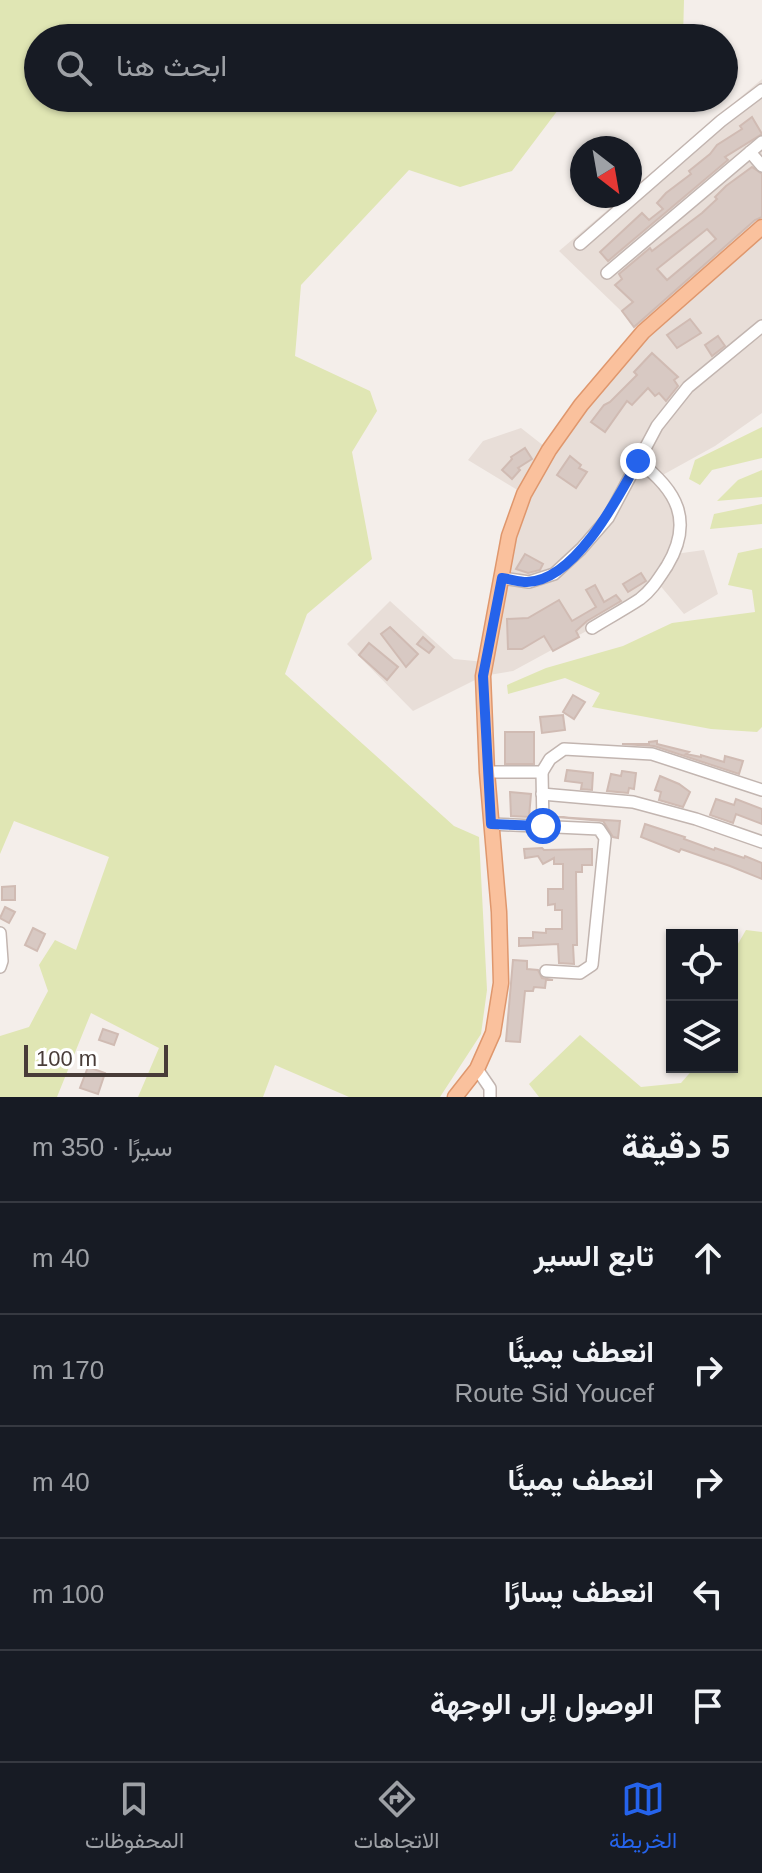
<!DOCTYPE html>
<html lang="ar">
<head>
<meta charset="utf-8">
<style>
	:root { --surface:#171b24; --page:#20242c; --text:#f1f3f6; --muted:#9ea1a6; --line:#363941; --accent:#2563eb }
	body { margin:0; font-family:Helvetica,Vazirmatn,sans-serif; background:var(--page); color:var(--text); direction:rtl }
	.controls { position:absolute; right:24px; bottom:24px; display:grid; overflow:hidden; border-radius:0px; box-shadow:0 2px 6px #0004 }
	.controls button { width:72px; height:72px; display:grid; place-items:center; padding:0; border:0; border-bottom:2px solid var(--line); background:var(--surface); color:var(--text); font:40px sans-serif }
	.compass { position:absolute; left:570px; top:136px; width:72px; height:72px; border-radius:50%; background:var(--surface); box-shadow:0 2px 6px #0004; rotate:149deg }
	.scale { position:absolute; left:24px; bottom:20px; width:144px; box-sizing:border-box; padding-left:8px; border:4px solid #483c38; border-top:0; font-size:22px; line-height:28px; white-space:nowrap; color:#483c38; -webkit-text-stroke:6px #fff; paint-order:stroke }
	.stop { position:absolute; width:24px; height:24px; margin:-18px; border:6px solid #2563eb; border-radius:50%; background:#fff }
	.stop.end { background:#2563eb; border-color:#fff; box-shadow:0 2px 8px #0008 }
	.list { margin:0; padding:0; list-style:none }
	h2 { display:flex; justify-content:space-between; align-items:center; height:104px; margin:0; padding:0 32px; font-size:34px }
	h2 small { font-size:26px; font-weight:400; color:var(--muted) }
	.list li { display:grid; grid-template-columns:52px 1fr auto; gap:24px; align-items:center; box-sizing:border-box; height:112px; padding:0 32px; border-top:2px solid var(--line) }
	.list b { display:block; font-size:30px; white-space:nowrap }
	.list p { margin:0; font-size:26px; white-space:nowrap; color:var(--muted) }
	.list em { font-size:26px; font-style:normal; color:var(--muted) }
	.icon { flex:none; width:44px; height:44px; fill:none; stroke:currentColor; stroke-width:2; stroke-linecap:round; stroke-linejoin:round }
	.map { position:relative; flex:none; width:762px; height:1097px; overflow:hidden; direction:ltr }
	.search { position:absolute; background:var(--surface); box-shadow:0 2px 6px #0004; left:24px; right:24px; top:24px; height:88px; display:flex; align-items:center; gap:20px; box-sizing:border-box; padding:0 28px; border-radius:44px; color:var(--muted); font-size:30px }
	.sheet { height:664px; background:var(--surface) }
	nav { display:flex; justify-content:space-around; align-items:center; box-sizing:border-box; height:112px; border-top:2px solid var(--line); background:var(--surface); font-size:22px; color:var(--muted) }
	nav a { display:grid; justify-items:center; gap:4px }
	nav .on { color:var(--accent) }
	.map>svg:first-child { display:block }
	.residential { fill:#e8ded8 }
	.green { fill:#e0e6b4 }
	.building { fill:#d8c9c3; stroke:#d0bbb3; stroke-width:2; fill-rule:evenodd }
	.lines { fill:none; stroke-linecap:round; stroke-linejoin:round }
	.minor-casing { stroke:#c2b5b0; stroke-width:14 }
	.major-casing { stroke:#df976d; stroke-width:17 }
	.minor { stroke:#fff; stroke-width:11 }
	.major { stroke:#fac19d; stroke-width:14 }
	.route { stroke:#2563eb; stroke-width:10 }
</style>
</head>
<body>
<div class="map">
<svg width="762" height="1097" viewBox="0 0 762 1097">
	<rect width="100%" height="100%" fill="#f4eeea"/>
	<!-- residential -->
	<polygon class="residential" points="762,79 762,413 715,446 659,477 682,524 675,554 704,550 718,594 684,614 658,583 592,628 513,671 483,676 413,711 347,644 390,601 454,659 485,662 524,494 468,460 483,441 521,428 549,450 643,332 559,251 624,196 630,196 630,191"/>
	<!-- green -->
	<g class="green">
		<polygon points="0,0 684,0 683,38 38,38 38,98 567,98 512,171 460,187 409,170 301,285 295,356 370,391 377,411 352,452 372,559 307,614 285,674 454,826 479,837 487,990 481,1034 440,1097 349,1097 275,1065 263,1097 138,1097 159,1048 91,1013 57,1097 0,1097 0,1036 29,1027 48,991 39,965 55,940 76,950 109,857 14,821 0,854"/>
		<polygon points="762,427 762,458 712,470 700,485 689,479 695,460"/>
		<polygon points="762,470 762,497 717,501 738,480"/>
		<polygon points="762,504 762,524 710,529 714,514"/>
		<polygon points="762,548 762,727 757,732 711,729 592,707 600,693 565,678 508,694 507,685 546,668 623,646 672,623 755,612 752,590 728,585 738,553"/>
		<polygon points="746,930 762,932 762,1097 539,1097 529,1084 580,1035 641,1087 681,1083 695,1067 732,1067 732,954"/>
	</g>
	<!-- building -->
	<g class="building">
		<polygon points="752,117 762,134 725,157 728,160 608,261 600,252 642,213 649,220 663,209 657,203 666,193 691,174 689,171 710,154 717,145 742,129 740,126"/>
		<path d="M 752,167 L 762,174 L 762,217 L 755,220 L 634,327 L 622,311 L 633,302 L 615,285 L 622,279 L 619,274 L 650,248 L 652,251 L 702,213 L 717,199 L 715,197 L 726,186 ZM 707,229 L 716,239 L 667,280 L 657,269 Z"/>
		<polygon points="690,319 701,333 677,348 667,335"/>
		<polygon points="718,336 725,346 712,356 705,345"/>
		<polygon points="652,353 678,377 674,380 678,386 666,401 659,393 655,396 648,388 632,405 627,401 605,432 591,422 604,405 610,402 637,375 634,372"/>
		<polygon points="525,448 532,459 518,468 520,470 512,479 502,470 512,459 511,457"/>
		<polygon points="570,456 581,465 579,468 587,472 576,488 557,475"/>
		<polygon points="525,554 543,564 540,570 528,573 516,569"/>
		<polygon points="641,573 646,581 628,592 623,584"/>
		<polygon points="595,585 604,602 616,595 621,601 587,621 576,631 579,637 553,651 544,636 522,649 508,649 507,619 528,618 559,600 572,621 596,607 586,590"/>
		<polygon points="390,627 418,654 406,667 381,634"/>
		<polygon points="423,637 434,647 429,653 417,644"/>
		<polygon points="369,643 398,667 387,680 359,655"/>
		<polygon points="573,695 585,702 574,719 563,712"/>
		<polygon points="563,715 565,730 542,733 540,717"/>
		<rect x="505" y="732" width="29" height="32"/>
		<polygon points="657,741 657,744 689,752 686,754 701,757 701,755 724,762 725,756 743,761 739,774 654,746 622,744 649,744 649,742"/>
		<polygon points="567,770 593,773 592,790 581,789 582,783 565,781"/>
		<polygon points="622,771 636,773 634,789 629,788 628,793 607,791 611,774 621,776"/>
		<polygon points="660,776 679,784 690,792 683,807 659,800 661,792 655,790"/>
		<polygon points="510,792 531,794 529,817 511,816"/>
		<polygon points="716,799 734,805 736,799 762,809 762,824 736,814 733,823 710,815"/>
		<polygon points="557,817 620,821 618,838 613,837 603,821"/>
		<polygon points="645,824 685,837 684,839 714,850 715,848 744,858 745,856 762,863 762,879 730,866 681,849 679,852 641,837"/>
		<polygon points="542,848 544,850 592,849 592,865 582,865 582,872 576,872 577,945 573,945 574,964 559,963 558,944 519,946 519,938 533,938 533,932 546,933 546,929 562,929 562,910 555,910 555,904 548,905 548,889 563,889 563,864 554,864 554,858 543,864 538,856 525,858 524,849"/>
		<polygon points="15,886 15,900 2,900 2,887"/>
		<polygon points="5,907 15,912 9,923 0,918"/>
		<polygon points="33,928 45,934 37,951 25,945"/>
		<polygon points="513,960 527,961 527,969 538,970 542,978 553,980 546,980 545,988 534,987 533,991 525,991 520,1042 506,1041"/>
		<polygon points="103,1029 118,1034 114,1045 99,1040"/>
		<polygon points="88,1067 105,1073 98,1094 80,1088"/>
	</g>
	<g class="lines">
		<!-- minor casing -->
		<g class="minor-casing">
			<g id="minor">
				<polyline points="750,152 762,166"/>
				<polyline points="580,244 721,121 762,90"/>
				<polyline points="607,273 762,142"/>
				<polyline points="502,578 529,582 554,574 581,549 608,518 657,426 688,387 762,326"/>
				<path d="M 592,628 C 608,618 625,609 640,599 C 652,590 659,578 667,566 C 694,521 677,490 638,461"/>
				<polyline points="487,772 542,772 550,759 564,749 652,754 762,790"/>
				<polyline points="542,772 543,826"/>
				<polyline points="542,794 633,802 696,819 762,842"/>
				<polyline points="491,824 599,829 605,838 592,965 580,973 546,971"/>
				<polyline points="0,933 2,961 0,967"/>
				<polyline points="477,1069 490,1088 490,1097"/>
			</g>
		</g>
		<!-- major casing -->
		<g class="major-casing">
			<polyline id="major" points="455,1097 477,1069 493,1033 501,983 499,912 487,772 483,676 509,536 524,494 549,450 581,405 643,332 762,227"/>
		</g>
		<!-- minor -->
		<use href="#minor" class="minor"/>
		<!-- major -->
		<use href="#major" class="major"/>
	</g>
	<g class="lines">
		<!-- route -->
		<path class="route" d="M 543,826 L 491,824 L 483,676 L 502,578 C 510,579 519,582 527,582 C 575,581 618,498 638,461"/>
	</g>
</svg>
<div class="controls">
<button><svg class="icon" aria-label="locate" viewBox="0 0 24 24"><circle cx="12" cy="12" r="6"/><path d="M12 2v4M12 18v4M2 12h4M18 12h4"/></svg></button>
<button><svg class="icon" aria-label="layers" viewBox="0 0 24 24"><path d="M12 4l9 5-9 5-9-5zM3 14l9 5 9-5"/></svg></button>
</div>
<svg class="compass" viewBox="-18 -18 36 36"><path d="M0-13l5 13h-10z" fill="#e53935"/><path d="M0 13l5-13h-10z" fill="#9ea1a6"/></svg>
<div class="scale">100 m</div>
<div class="stop" style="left:543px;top:826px"></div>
<div class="stop end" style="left:638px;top:461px"></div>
<div class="search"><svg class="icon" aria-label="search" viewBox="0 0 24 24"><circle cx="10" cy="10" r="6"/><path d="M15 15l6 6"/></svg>ابحث هنا</div>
</div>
<section class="sheet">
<h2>5 دقيقة<small>سيرًا · 350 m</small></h2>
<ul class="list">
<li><svg class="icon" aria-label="ahead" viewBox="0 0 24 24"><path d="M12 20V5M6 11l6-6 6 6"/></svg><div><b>تابع السير</b></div><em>40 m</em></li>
<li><svg class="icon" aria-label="right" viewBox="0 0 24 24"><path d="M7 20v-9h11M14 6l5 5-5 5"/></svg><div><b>انعطف يمينًا</b><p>Route Sid Youcef</p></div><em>170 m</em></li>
<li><svg class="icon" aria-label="right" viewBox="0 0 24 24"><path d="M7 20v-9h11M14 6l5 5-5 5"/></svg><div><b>انعطف يمينًا</b></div><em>40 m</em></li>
<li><svg class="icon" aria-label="left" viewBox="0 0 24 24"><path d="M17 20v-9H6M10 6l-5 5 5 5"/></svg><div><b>انعطف يسارًا</b></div><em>100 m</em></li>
<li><svg class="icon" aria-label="arrive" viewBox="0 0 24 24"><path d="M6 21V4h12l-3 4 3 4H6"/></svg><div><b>الوصول إلى الوجهة</b></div></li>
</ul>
</section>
<nav>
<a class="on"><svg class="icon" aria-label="map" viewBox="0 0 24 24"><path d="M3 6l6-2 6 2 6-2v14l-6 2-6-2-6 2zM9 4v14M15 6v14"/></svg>الخريطة</a>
<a><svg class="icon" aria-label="directions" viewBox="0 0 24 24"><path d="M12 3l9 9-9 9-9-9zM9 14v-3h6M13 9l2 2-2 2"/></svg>الاتجاهات</a>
<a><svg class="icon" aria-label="saved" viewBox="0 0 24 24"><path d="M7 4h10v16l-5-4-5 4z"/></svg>المحفوظات</a>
</nav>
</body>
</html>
